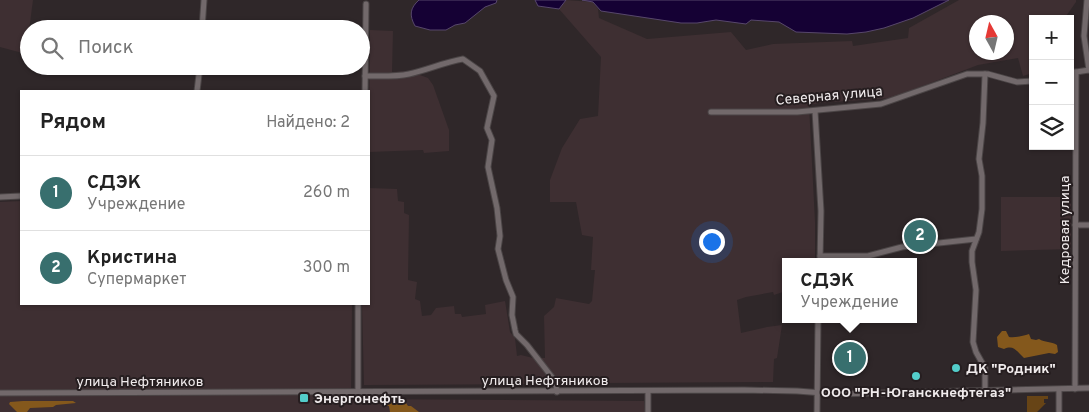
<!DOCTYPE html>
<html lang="ru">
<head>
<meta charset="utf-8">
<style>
	:root { --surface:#fff; --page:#f2f2f2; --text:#222; --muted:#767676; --line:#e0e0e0; --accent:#386f6e }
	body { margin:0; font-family:Overpass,sans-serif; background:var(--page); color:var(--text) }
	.controls { position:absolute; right:15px; top:15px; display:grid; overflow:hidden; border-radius:0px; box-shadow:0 1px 4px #0004 }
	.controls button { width:45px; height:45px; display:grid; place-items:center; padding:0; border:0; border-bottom:1px solid var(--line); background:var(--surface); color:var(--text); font:25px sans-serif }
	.compass { position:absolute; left:969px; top:15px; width:45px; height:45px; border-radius:50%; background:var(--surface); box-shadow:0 1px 4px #0004; rotate:352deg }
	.you { position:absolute; left:711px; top:241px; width:18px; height:18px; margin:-12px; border:4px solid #fff; border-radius:50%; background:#1a73e8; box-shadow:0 0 0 8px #1a73e833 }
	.badge { display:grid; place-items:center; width:32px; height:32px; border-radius:50%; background:var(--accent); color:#fff; font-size:16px; font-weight:700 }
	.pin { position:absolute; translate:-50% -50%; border:2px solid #fff; box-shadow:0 1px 5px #0006 }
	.popup { position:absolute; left:782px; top:258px; width:135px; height:65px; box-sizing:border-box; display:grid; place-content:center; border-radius:0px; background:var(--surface); filter:drop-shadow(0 1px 4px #0005); font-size:16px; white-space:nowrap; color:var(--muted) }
	.popup b { font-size:19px; color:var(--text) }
	.popup::after { content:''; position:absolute; left:50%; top:100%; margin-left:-10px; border:10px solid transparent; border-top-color:var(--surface) }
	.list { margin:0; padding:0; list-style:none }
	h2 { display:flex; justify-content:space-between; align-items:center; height:65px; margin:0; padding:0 20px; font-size:21px }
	h2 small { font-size:16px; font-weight:400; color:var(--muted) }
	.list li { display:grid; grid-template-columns:32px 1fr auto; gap:15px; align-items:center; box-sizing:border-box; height:75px; padding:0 20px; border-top:1px solid var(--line) }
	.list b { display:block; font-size:19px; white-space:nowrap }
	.list p { margin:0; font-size:16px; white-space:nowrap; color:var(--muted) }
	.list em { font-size:16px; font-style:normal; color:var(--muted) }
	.icon { flex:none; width:28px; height:28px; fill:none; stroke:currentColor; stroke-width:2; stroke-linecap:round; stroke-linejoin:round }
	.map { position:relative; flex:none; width:1089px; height:412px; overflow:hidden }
	.search { position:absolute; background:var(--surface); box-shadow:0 1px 4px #0004; left:20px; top:20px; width:350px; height:55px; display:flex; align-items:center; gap:12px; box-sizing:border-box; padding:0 18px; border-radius:28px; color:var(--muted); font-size:19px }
	.panel { position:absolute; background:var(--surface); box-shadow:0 1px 4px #0004; left:20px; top:90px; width:350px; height:215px; border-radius:0px }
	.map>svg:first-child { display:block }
	.built { fill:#3e2f32; fill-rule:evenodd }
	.green { fill:#674416 }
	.forest { fill:#84581c }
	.water { fill:#150134; stroke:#57476b }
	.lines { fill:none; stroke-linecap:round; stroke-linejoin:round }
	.minor-casing { stroke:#4b4546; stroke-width:7 }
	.minor { stroke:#72696b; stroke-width:5 }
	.poi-dot { fill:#53cdca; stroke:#261e20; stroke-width:2 }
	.labels { text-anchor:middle; stroke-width:4; stroke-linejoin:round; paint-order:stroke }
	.street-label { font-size:14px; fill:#f0ebec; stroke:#261e20 }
	.poi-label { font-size:14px; font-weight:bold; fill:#f0ebec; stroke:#261e20; text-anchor:start }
</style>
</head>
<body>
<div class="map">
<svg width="1089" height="412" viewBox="0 0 1089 412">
	<rect width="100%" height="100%" fill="#2f2729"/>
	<!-- built -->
	<g class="built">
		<polygon points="0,0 33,0 26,54 0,47"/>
		<path d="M 566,0 L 593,2 L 598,9 L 599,18 L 647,39 L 731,32 L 746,50 L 773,44 L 852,41 L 853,46 L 908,38 L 909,28 L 959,0 L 1076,0 L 1076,2 L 1064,19 L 1033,19 L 1033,73 L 1023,76 L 1018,58 L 978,65 L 891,98 L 819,103 L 809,105 L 815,222 L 815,262 L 786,262 L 786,291 L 774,295 L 773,292 L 746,297 L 737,300 L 741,333 L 767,327 L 782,325 L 777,358 L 774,359 L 773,382 L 604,383 L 604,378 L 557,377 L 549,384 L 364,385 L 362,304 L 369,304 L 369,188 L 397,189 L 398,201 L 404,202 L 404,213 L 409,215 L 408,280 L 417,282 L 415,299 L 420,301 L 422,316 L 431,315 L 436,308 L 454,306 L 455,314 L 461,314 L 462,317 L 486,314 L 485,305 L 505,301 L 510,332 L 515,338 L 517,356 L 521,355 L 533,358 L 545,358 L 544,316 L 554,307 L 556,298 L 589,304 L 592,301 L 595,270 L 591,270 L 593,237 L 582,235 L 576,202 L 550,202 L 550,180 L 562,148 L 580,119 L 598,116 L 601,57 L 559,9 ZM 976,22 L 1006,22 L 1006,52 L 976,52 Z"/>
		<polygon points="370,30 393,31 392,72 409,71 428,78 433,85 449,130 449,151 424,153 423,150 369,152"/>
		<polygon points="1001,197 1071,197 1071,249 1001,251"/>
		<polygon points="21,201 21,304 352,304 351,399 644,401 645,412 0,412 0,202"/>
	</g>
	<!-- green -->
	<polygon class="green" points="1027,396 1048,396 1048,399 1044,399 1044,403 1046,403 1037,412 1027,412"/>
	<!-- forest -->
	<g class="forest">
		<path d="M 1002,331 L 1006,331 L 1009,337 C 1015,338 1023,336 1029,334 L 1031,339 L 1036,340 L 1039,339 C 1045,343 1051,341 1057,345 L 1058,352 L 1055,354 L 1049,353 L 1024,358 C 1017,352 1014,344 1004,349 L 998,347 L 997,337 Z"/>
		<polygon points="394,400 400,401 402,404 406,403 408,406 411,406 419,412 390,412 389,406 383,405 390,404"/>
		<polygon points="23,401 73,401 76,403 56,405 53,407 30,408 27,412 17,412 9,404 10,402"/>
	</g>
	<!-- water -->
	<g class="water">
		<path d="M 419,0 L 497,0 L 496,3 L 485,7 L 465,23 L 455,25 L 446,30 L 430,30 L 415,26 C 409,15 410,8 419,0 Z"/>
		<polygon points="535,0 566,0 559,9 538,6"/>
		<polygon points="582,0 949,0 913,18 884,28 866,32 847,34 796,32 779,22 751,20 746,24 716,20 697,23 681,23 601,11 593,2"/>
	</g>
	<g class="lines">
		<!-- minor casing -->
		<g class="minor-casing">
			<g id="minor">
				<polyline points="1087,0 1084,36 1089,70"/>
				<polyline points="202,29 204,0"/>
				<polyline points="1070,73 1089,70"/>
				<polyline points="985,74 983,123 979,159 982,176 982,209 979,232 972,251 972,262 976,290 973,342 976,352 985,368 985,391"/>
				<path d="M 365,76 C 380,76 395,77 409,74 C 427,70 445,62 463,59 L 480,71 L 494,96 L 487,128 L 492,140 L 488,167 L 497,208 L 500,236 L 498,249 L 506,280 L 513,297 L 512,315 L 515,330 L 516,334 L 527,345 L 555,381 L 557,392"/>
				<polyline points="197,91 200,66"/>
				<polyline points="365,91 366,4"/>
				<polyline points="815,111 821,211 820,262"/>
				<polyline points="711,112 797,112 881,104 967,74 988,74 1017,82 1033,81"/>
				<polyline points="0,197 21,196"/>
				<polyline points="1075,225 1089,225"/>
				<polyline points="820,256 868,256 902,247 976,239"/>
				<polyline points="1075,389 1076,72"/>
				<polyline points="358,391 358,304"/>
				<polyline points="648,391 648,412"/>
				<polyline points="0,393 744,390 797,391 836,394 1089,388"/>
				<polyline points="817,412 818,319"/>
				<polyline points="1059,412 1059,390"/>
			</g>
		</g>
		<!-- minor -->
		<use href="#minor" class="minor"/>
	</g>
	<!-- markers -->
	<g class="poi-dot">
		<circle cx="956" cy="368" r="5"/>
		<circle cx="916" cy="376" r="5"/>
		<rect x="299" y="393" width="10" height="10" rx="2.5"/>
	</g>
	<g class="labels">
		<!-- street labels -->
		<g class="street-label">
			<text transform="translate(829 95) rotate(-5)" y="5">Северная улица</text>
			<text transform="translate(1064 230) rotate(-90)" y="5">Кедровая улица</text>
			<text x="545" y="385">улица Нефтяников</text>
			<text x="140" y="386">улица Нефтяников</text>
		</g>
		<!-- poi labels -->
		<g class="poi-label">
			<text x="966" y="373">ДК "Родник"</text>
			<text x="916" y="397" text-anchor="middle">ООО "РН-Юганскнефтегаз"</text>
			<text x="314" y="403">Энергонефть</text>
		</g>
	</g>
</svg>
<div class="controls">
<button>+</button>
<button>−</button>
<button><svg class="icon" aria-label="layers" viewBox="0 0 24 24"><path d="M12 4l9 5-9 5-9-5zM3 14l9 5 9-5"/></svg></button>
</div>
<svg class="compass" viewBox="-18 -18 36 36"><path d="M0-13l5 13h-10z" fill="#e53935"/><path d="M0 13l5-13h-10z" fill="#767676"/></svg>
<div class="you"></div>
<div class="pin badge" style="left:850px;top:358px">1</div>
<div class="popup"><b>СДЭК</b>Учреждение</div>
<div class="pin badge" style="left:920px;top:236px">2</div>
<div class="search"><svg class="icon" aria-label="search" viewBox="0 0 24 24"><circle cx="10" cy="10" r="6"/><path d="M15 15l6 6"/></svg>Поиск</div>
<section class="panel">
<h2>Рядом<small>Найдено: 2</small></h2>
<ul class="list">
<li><span class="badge">1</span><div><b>СДЭК</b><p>Учреждение</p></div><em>260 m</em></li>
<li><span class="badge">2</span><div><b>Кристина</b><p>Супермаркет</p></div><em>300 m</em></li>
</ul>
</section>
</div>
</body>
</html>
